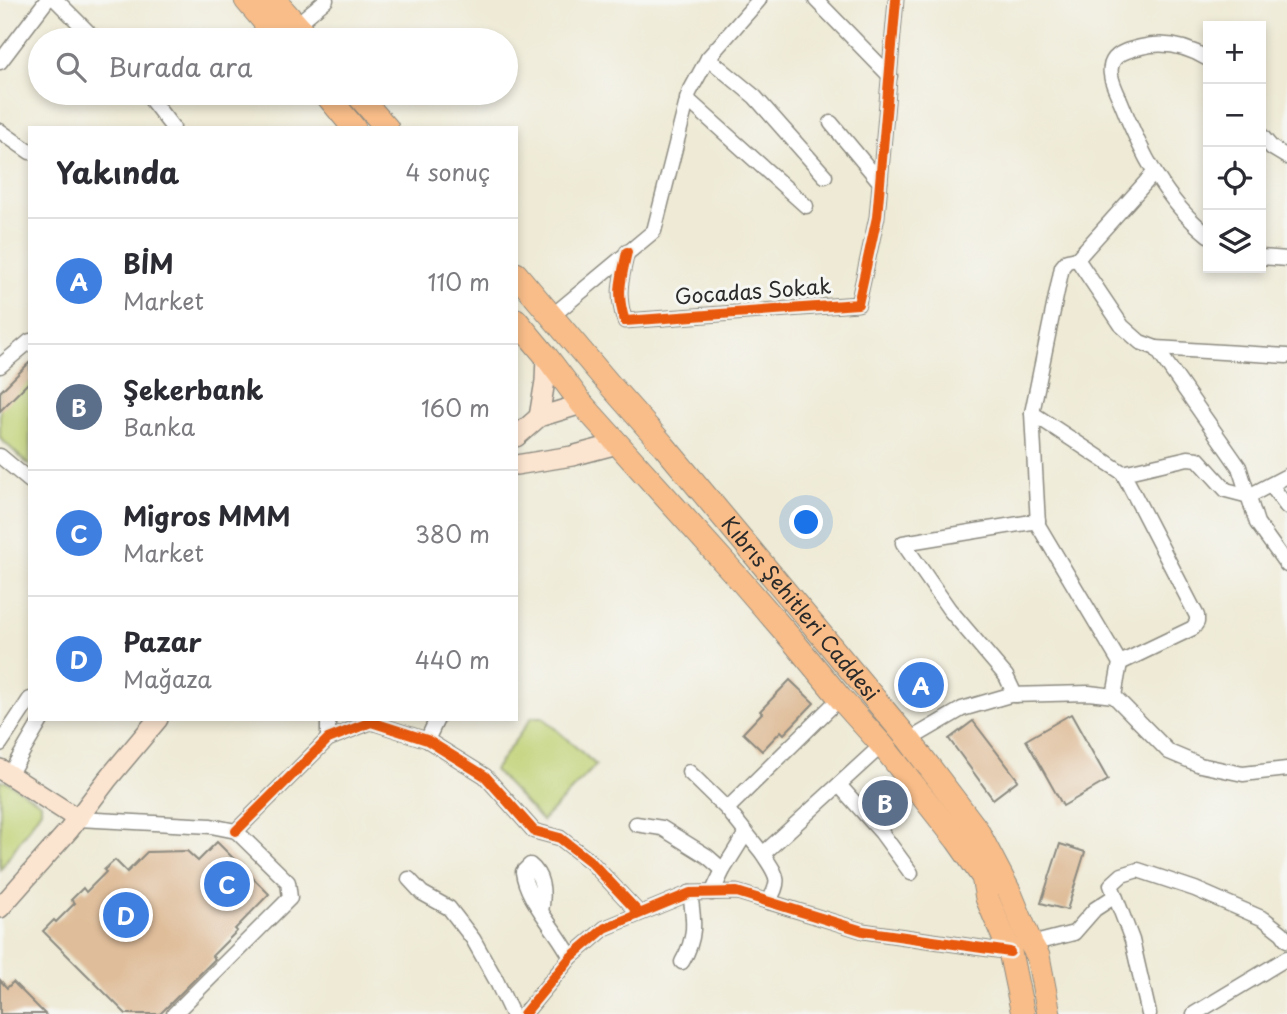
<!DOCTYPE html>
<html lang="tr">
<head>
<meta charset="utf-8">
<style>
	:root { --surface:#fff; --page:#f7f7f7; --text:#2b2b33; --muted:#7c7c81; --line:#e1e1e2; --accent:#b45309 }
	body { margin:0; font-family:"Playpen Sans",sans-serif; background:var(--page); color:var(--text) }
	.controls { position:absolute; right:21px; top:21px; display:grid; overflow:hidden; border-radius:0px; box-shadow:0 4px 10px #0003 }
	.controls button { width:63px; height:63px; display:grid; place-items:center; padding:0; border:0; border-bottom:2px solid var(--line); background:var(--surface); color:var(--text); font:35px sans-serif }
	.you { position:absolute; left:807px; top:523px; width:24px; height:24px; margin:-18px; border:5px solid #fff; border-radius:50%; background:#1a73e8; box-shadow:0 0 0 10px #1a73e833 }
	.badge { display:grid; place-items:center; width:46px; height:46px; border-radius:50%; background:var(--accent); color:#fff; font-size:23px; font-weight:700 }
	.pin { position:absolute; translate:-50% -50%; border:4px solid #fff; box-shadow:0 2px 7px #0006 }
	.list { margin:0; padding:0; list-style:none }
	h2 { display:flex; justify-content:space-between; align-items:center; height:91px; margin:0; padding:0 28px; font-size:30px }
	h2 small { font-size:23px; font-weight:400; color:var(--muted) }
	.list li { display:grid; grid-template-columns:46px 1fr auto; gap:21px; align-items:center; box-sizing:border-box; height:126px; padding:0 28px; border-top:2px solid var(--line) }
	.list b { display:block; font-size:26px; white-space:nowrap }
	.list p { margin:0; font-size:23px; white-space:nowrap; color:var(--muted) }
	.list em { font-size:23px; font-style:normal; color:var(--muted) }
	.icon { flex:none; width:38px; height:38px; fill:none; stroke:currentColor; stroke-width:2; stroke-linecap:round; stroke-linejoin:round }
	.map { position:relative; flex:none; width:1287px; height:1014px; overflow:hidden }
	.search { position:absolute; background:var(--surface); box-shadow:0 4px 10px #0003; left:28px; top:28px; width:490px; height:77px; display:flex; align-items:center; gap:18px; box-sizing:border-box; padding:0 24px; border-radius:38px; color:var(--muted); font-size:26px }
	.panel { position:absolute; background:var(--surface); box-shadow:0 4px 10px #0003; left:28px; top:126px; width:490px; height:595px; border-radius:0px }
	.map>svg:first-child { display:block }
	.green { fill:#bfd175; stroke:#757e50; stroke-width:2 }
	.building { fill:#dfbd9a }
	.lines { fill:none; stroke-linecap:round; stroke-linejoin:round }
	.minor-casing { stroke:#8c8a80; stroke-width:17 }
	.secondary-casing { stroke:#8c8a80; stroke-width:22 }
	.trunk-casing { stroke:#8c8a80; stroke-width:25 }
	.minor { stroke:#fff; stroke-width:14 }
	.secondary { stroke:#fce5d0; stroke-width:19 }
	.trunk { stroke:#f8bd89; stroke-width:23 }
	.cycleway-casing { stroke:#f6f6f2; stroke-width:15 }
	.cycleway { stroke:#e8590c; stroke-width:10 }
	.labels { text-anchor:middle; stroke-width:6; stroke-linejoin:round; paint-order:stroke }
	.street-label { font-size:21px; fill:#2b2b2b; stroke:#f6f6f2 }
</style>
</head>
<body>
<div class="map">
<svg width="1287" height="1014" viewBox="0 0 1287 1014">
	<rect width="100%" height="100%" fill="#f6f6f2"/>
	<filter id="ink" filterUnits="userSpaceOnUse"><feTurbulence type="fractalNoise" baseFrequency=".0143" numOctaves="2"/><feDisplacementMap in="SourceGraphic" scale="14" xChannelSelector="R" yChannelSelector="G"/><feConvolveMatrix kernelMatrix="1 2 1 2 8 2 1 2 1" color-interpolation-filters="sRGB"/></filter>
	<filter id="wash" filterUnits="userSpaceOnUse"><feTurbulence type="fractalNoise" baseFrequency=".00686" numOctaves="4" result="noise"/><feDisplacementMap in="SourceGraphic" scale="28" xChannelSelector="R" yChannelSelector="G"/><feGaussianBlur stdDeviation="1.57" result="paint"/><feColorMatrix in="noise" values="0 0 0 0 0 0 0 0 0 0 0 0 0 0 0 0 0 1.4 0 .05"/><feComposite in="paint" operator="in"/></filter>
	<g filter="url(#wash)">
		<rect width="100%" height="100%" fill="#eeead5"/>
		<!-- green -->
		<g class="green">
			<polygon points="30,366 30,466 0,438 0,393"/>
			<polygon points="532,717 542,717 596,765 542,821 494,770"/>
			<polygon points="0,781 6,781 41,803 41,810 0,870"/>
		</g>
		<g id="blocks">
			<!-- building -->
			<g class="building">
				<polygon points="30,362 30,381 0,411 0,392"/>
				<polygon points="790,680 814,703 784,734 781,731 762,751 743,733 762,713 760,711"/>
				<polygon points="1071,714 1108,780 1063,806 1026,740"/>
				<polygon points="973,721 1018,780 993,799 949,739"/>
				<polygon points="217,842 269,894 235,929 237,931 212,956 215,959 160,1014 126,1014 43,931 54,920 56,922 75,903 71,900 83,888 86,892 106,872 104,870 115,860 127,872 147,852 187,851 198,861"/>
				<polygon points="1060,844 1085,852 1067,910 1041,903"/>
				<polygon points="0,980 7,988 13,982 45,1014 0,1014"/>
			</g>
		</g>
	</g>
	<g filter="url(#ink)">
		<use href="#blocks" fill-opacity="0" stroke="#8c8a80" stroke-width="2"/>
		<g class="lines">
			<!-- minor casing -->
			<g class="minor-casing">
				<g id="minor">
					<polyline points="56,0 96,40"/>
					<polyline points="816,0 890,76"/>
					<polyline points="296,25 326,0"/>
					<polyline points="708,58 755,97 825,176"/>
					<path d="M 1208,59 C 1188,47 1165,41 1141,47 C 1132,49 1118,52 1113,61 C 1106,73 1116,90 1121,102 C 1140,151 1165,201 1208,235"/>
					<polyline points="0,62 47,0"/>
					<polyline points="146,93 173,128"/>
					<polyline points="687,99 806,206"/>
					<polyline points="831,123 880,182"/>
					<polyline points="0,131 30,152"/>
					<polyline points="1261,135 1272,148 1287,157"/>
					<polyline points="1154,173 1077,259 1122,326 1140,342 1156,348 1239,467 1257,523 1287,565"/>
					<path d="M 627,252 C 621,279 616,295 625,321 L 858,304 L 877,217 L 896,0"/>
					<polyline points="1261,257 1287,259"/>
					<polyline points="1077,259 1067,261 1062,267 1032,413 1038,525 1120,663 1114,696"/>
					<polyline points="552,316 654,231 689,93 708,58 759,0"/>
					<polyline points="1156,348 1287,356"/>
					<polyline points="0,366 30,341"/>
					<polyline points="1032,413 1123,473 1197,616 1197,622 1193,628 1120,663"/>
					<polyline points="0,456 30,481"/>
					<polyline points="1123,473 1188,458 1198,459 1226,490 1249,496 1287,476"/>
					<polyline points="1271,485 1287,507"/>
					<polyline points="1015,695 1006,676 949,609 903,543 1038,521"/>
					<polyline points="328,739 328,719"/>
					<polyline points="427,740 437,719"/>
					<polyline points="909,740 962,709 1010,695 1089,693 1114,696 1169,752 1200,765 1243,774 1287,769"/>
					<polyline points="0,744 30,699"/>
					<polyline points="689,772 727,809 763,854"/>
					<polyline points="9,775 42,719"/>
					<polyline points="839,785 881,832 911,873"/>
					<polyline points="727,809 840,698"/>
					<polyline points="78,819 211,826 236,831 288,882 290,898 174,1014"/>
					<polyline points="636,824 662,828 707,856 723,870"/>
					<polyline points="236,831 328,739 371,722 427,740 485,776 534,831 560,838 591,862 639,913"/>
					<polyline points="409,879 422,893 449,908 473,939 496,980 512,1014"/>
					<polyline points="712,893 723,870 746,833"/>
					<path d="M 768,902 C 783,879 776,875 763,854 L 882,745"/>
					<path d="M 541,912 C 544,896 544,876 530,865 L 523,872 C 526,893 541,911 552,928 C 559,937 565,947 571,957"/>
					<polyline points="1031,944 1074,933 1095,909 1115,896"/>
					<path d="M 682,962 C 697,937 694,920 690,893"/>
					<polyline points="524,1014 571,957 605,928 690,893 737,892 863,931 1010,952"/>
					<polyline points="1149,1014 1132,940 1111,885 1122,875 1138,870 1195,889 1264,919 1282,933 1287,940"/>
					<polyline points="1194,1014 1287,958"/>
				</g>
			</g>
			<!-- secondary casing -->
			<g class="secondary-casing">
				<g id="secondary">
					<polyline points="539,417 545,381 546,356"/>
					<polyline points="516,437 539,417 582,404"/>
					<polyline points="516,465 572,456 617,444"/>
					<polyline points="0,769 78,819"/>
					<polyline points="0,908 69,830 107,780 158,719"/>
				</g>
			</g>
			<!-- trunk casing -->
			<g class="trunk-casing">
				<g id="trunk">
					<polyline points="246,0 280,40"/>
					<polyline points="274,0 310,40"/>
					<polyline points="325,93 354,128"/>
					<polyline points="356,93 387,128"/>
					<path id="s1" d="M 516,274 L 609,384 L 664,446 L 909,740 L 977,830 L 1010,893 L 1031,944 L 1038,956 L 1049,1014"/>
					<polyline points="516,320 546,356 582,404 742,582 793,641 840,698 882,745 957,840 983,877 987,898 1010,952 1023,1014"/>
				</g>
			</g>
			<!-- minor -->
			<use href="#minor" class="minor"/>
			<!-- secondary -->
			<use href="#secondary" class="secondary"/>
			<!-- trunk -->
			<use href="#trunk" class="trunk"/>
			<!-- cycleway casing -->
			<g class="cycleway-casing">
				<g id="cycleway">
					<path d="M 627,252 C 621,279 616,295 625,321 L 858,304 L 877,217 L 896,0"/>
					<polyline points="236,831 328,739 371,722 427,740 485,776 534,831 560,838 591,862 639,913"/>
					<polyline points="524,1014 571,957 605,928 690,893 737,892 863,931 1010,952"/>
				</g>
			</g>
			<!-- cycleway -->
			<use href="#cycleway" class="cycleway"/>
		</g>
	</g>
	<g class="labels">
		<!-- street labels -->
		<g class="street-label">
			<text transform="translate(753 292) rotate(-4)" y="7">Gocadas Sokak</text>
			<text dy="7" stroke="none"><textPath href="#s1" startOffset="439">Kıbrıs Şehitleri Caddesi</textPath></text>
		</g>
	</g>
</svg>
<div class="controls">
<button>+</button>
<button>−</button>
<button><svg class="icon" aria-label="locate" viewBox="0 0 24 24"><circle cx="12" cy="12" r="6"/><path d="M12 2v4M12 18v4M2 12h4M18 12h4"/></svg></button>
<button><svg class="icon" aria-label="layers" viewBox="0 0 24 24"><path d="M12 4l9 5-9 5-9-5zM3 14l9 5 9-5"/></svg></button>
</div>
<div class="you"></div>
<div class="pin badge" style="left:921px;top:685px;background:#3f7fe0">A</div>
<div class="pin badge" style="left:885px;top:803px;background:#5c6f8a">B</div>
<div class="pin badge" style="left:227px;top:884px;background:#3f7fe0">C</div>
<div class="pin badge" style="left:126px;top:915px;background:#3f7fe0">D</div>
<div class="search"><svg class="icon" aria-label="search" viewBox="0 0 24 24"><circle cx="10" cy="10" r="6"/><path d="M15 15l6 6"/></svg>Burada ara</div>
<section class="panel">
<h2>Yakında<small>4 sonuç</small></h2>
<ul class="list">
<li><span class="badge" style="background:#3f7fe0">A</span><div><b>BİM</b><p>Market</p></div><em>110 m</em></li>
<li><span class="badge" style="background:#5c6f8a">B</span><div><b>Şekerbank</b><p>Banka</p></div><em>160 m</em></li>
<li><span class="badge" style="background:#3f7fe0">C</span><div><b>Migros MMM</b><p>Market</p></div><em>380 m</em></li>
<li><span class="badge" style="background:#3f7fe0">D</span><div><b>Pazar</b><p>Mağaza</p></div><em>440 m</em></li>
</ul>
</section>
</div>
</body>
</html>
